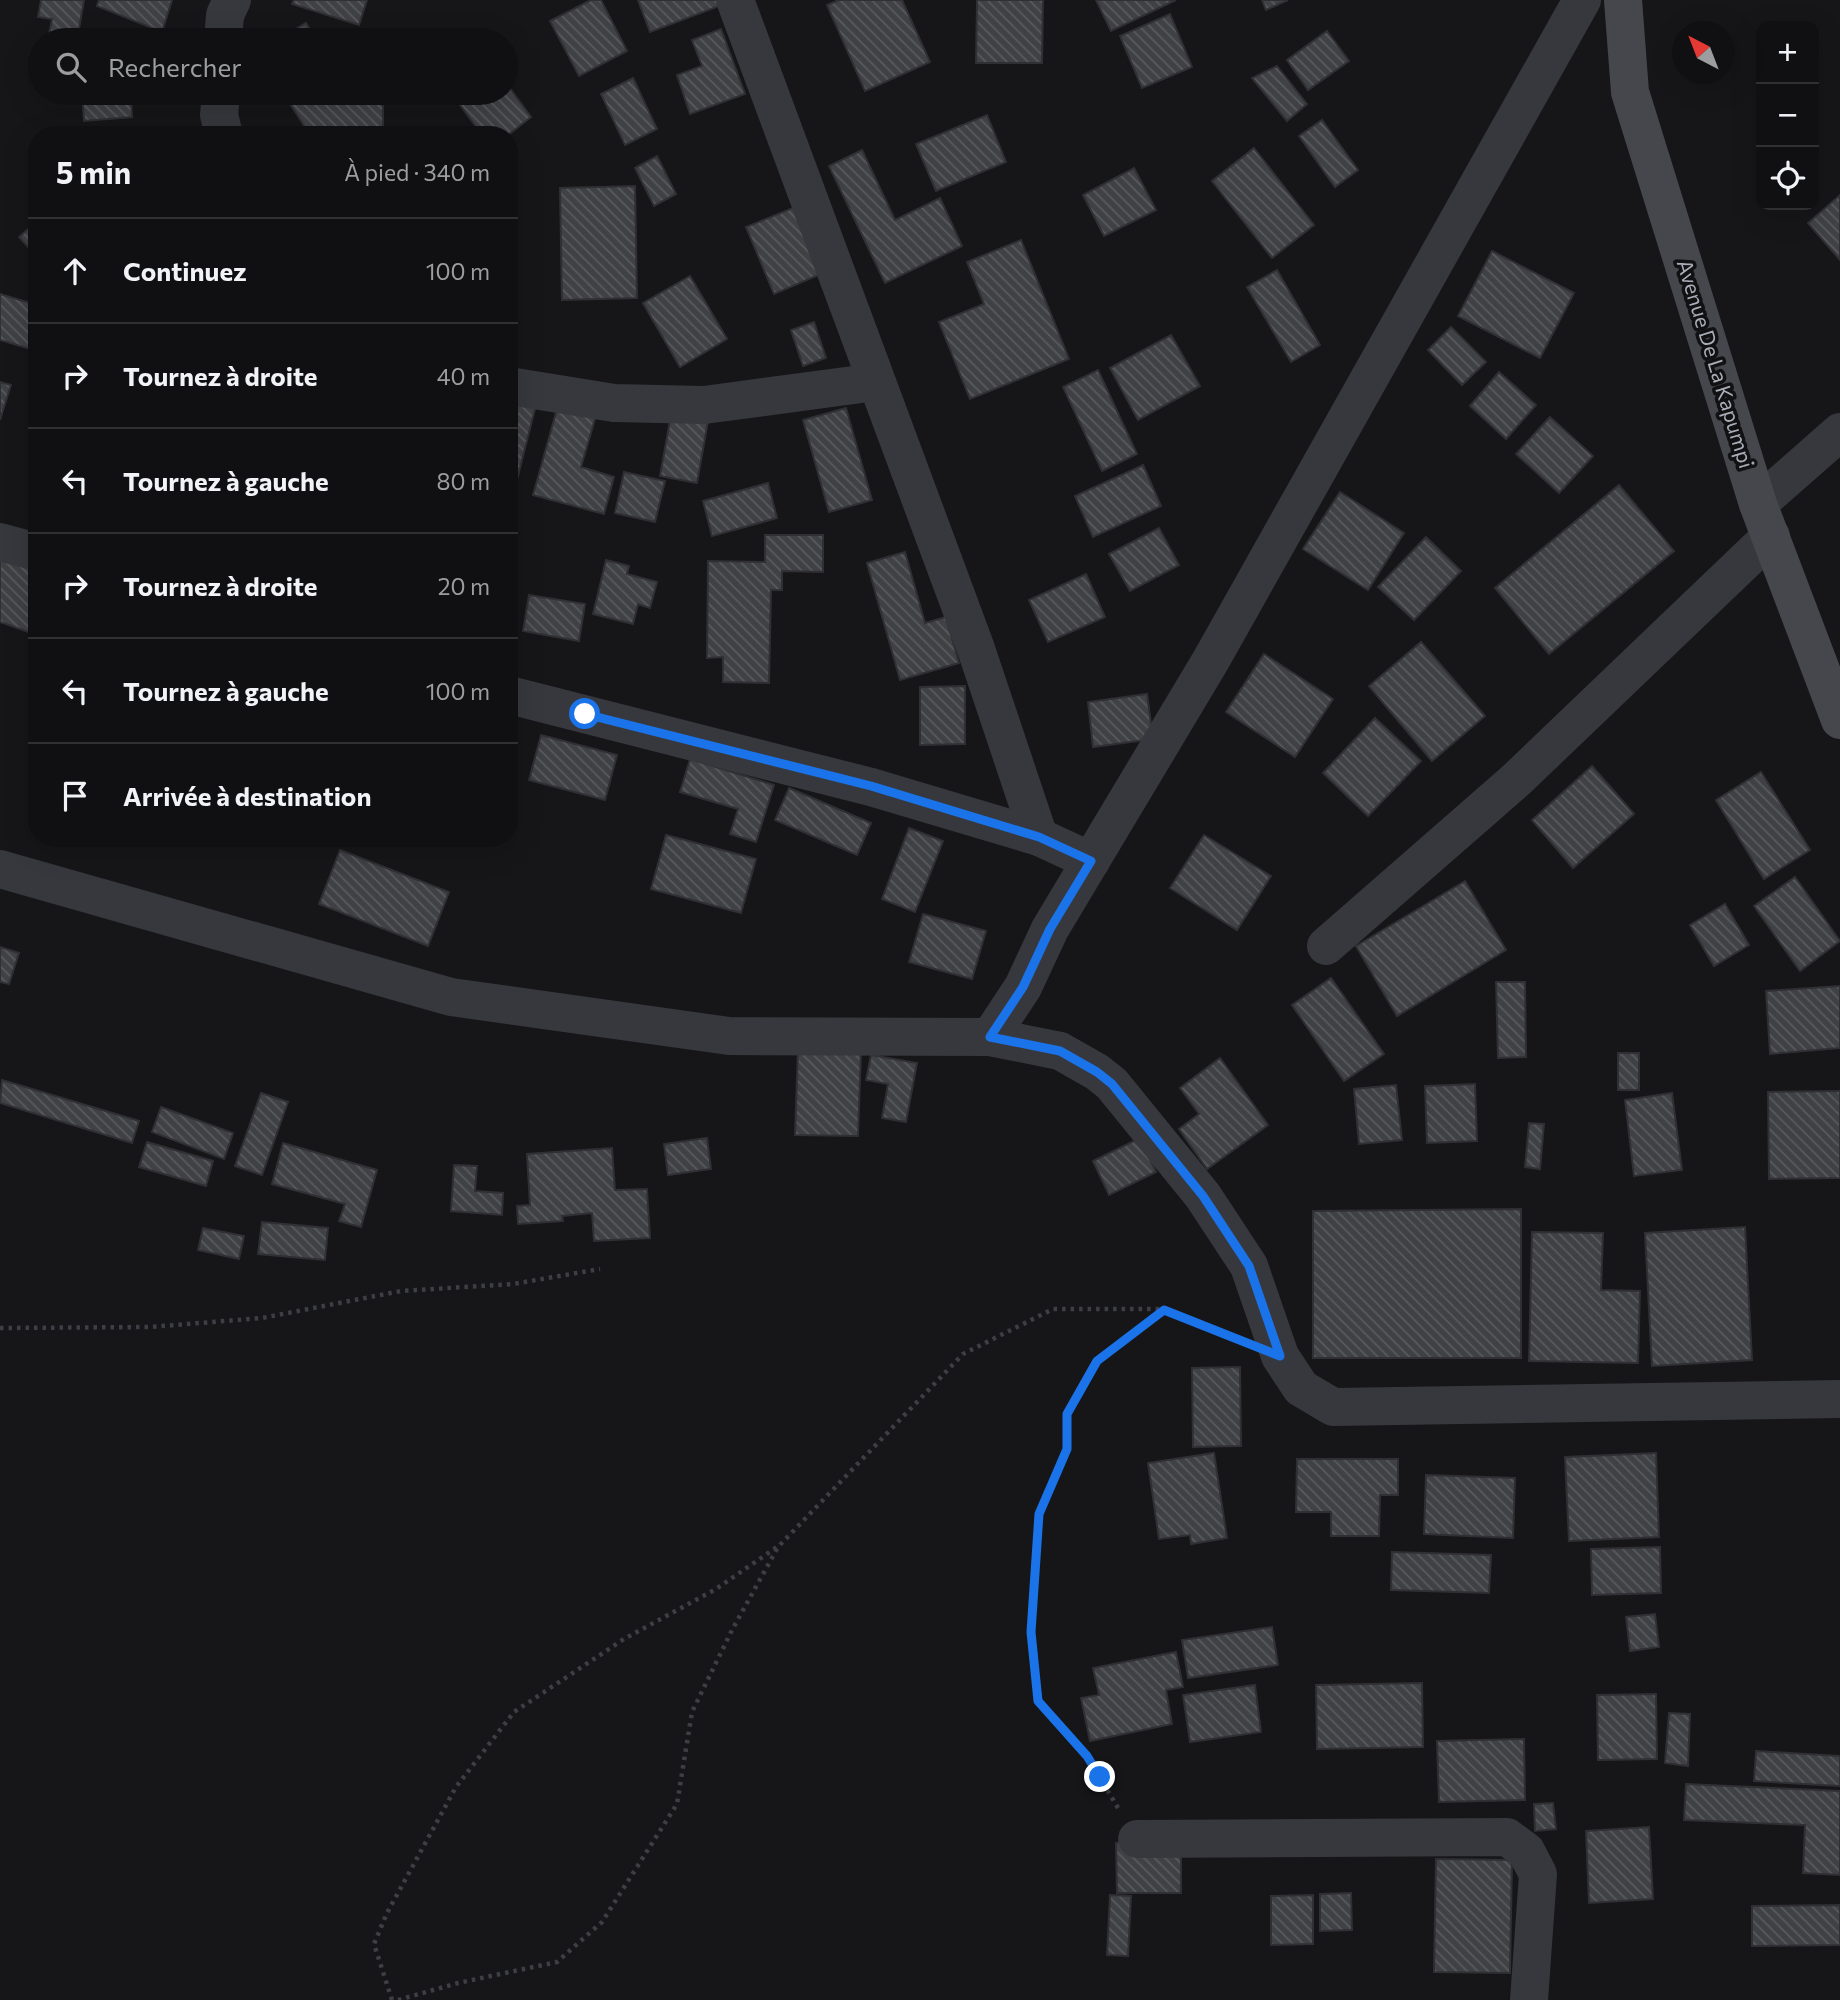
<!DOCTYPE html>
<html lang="fr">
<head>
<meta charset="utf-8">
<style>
	:root { --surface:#101012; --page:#19191b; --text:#f1f3f6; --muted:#9c9d9f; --line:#303032 }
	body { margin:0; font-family:Commissioner,sans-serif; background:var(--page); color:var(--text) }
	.controls { position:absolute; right:21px; top:21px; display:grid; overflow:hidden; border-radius:14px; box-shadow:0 7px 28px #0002 }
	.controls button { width:63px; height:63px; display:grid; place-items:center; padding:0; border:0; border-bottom:2px solid var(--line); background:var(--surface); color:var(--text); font:35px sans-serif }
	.compass { position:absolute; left:1672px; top:21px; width:63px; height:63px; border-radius:50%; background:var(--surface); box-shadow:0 7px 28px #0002; rotate:318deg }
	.stop { position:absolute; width:21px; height:21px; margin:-16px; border:5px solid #1a73e8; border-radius:50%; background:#fff }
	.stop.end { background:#1a73e8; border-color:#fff; box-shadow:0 2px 7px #0008 }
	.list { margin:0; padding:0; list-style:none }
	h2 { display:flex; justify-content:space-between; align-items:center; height:91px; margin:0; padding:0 28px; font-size:30px }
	h2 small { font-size:23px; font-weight:400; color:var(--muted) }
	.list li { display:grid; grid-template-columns:46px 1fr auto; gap:21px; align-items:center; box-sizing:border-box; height:105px; padding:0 28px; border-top:2px solid var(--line) }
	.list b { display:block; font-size:26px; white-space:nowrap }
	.list em { font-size:23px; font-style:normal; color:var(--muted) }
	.icon { flex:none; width:38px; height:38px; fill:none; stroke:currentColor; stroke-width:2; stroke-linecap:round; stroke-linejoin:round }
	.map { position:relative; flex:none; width:1840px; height:2000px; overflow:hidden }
	.search { position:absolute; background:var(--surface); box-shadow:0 7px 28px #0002; left:28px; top:28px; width:490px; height:77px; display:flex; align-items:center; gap:18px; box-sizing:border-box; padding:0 24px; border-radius:38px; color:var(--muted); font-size:26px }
	.panel { position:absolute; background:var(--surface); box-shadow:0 7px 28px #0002; left:28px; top:126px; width:490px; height:721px; border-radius:28px }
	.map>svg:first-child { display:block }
	.building { fill:url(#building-back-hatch); stroke:#303034; stroke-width:2 }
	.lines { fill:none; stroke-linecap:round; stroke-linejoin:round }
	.path { stroke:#3d3f44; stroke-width:4.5; stroke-dasharray:3.5 5; stroke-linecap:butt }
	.minor { stroke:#37383d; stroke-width:38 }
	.secondary { stroke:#45474d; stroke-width:38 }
	.route { stroke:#1a73e8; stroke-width:9 }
	.labels { text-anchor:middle; stroke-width:7; stroke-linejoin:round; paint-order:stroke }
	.street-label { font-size:21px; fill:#a8adb8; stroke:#111113 }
</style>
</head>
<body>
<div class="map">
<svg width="1840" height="2000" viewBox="0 0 1840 2000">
	<defs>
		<pattern id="building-back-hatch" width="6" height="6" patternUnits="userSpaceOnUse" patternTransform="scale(1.75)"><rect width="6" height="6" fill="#404145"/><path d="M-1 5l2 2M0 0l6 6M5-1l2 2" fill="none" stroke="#595a5e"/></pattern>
	</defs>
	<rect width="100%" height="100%" fill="#161618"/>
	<!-- building -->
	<g class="building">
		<polygon points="41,0 84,0 77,40 48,39 52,19 38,17"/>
		<polygon points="99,0 172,0 162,32 97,6"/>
		<polygon points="294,0 367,0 359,25 292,4"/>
		<polygon points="591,0 601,0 627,51 579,76 550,21"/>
		<polygon points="638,0 720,0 722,5 650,32"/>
		<polygon points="839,0 902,0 930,62 865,91 827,5"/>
		<polygon points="977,0 1043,0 1042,63 976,63"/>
		<polygon points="1096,0 1176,0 1111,31"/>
		<polygon points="1262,0 1288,0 1266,10"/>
		<polygon points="1170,14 1192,67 1142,88 1120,36"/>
		<polygon points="306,23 316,40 278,40"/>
		<polygon points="721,29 745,94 690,114 677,75 702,66 692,40"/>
		<polygon points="1327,31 1349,61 1308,90 1287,60"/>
		<polygon points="1277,66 1307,104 1287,121 1252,78"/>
		<polygon points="633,78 657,129 625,145 601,94"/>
		<polygon points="506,83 531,117 508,135 482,135 457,101 468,93 506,93"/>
		<polygon points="82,93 131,93 132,117 84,121"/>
		<polygon points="289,93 373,93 383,106 383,130 379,135 310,135 285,96"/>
		<polygon points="987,115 1006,162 936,191 916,144"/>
		<polygon points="1322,120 1358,170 1335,187 1299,136"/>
		<polygon points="1254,148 1314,225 1272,258 1212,181"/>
		<polygon points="862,150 895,220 940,198 962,246 885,283 829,166"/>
		<polygon points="657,156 676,194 654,206 635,168"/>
		<polygon points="1134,168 1156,210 1104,236 1083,195"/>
		<polygon points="635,186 637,298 562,300 560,188"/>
		<polygon points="1840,195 1840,260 1808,223"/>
		<polygon points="793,208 821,274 774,294 746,227"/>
		<polygon points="37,221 37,257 19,237"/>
		<polygon points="1021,240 1069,359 970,399 939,322 984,304 967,262"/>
		<polygon points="1492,251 1574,293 1540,358 1458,316"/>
		<polygon points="1277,270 1320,345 1291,362 1247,287"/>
		<polygon points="690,276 727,339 680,367 643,303"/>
		<polygon points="0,294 37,305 37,351 0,340"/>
		<polygon points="814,322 826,358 803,366 791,330"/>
		<polygon points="1451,327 1486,362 1462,385 1428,350"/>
		<polygon points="1171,335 1200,386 1138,420 1110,368"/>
		<polygon points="1098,370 1137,454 1102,471 1063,387"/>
		<polygon points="1499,372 1536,405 1506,439 1470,406"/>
		<polygon points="0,382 11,385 0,420"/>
		<polygon points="509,394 537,401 517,480 509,478"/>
		<polygon points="559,402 597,412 581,467 614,477 604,514 533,495"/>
		<polygon points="846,408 872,500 829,512 803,420"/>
		<polygon points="671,415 708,421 697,483 660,476"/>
		<polygon points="1550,417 1593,456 1559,493 1516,454"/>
		<polygon points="1143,465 1161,506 1093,537 1075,496"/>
		<polygon points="624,472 665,481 655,522 615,513"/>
		<polygon points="768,483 777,518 712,536 703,501"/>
		<polygon points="1619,485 1674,551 1549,654 1495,588"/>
		<polygon points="1340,492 1404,533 1368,590 1303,549"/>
		<polygon points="1159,528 1179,565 1130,591 1109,554"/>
		<polygon points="765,535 823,535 823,572 782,571 782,590 771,590 769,683 723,682 723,657 707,658 708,561 765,562"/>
		<polygon points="1426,537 1461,571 1414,620 1378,587"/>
		<polygon points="0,548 37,559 37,635 0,622"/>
		<polygon points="905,552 925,623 946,617 959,663 900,680 867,563"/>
		<polygon points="606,560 629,566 627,574 657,582 650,608 638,604 633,624 593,614"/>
		<polygon points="1086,574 1105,617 1048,642 1029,600"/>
		<polygon points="529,595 585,604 579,641 523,631"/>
		<polygon points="1421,642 1485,716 1432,761 1369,686"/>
		<polygon points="1264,654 1333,699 1295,757 1226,712"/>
		<polygon points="965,686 965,744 920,745 920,687"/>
		<polygon points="1147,694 1153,739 1093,747 1088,702"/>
		<polygon points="1375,718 1421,761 1368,816 1323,773"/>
		<polygon points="541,735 617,755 605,800 529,780"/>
		<polygon points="690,759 774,785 756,842 730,834 738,809 680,792"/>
		<polygon points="1592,766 1634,814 1573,868 1532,820"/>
		<polygon points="1761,772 1810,850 1764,879 1716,800"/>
		<polygon points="789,788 871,823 857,855 775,820"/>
		<polygon points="909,828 943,841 915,912 882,899"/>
		<polygon points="666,835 756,859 741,913 651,889"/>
		<polygon points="1204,835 1271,876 1237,930 1170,888"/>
		<polygon points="340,850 449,892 428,946 319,904"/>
		<polygon points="1795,877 1840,941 1800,971 1754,906"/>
		<polygon points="1465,881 1506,950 1397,1016 1356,946"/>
		<polygon points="1725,904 1749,945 1714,966 1690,925"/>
		<polygon points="923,914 986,931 972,979 909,962"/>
		<polygon points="0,947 19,953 9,984 0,982"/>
		<polygon points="1331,978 1384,1054 1344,1081 1292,1005"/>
		<polygon points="1496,982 1525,982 1526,1057 1498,1058"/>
		<polygon points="1840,986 1840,1048 1770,1054 1766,991"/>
		<polygon points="798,1049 861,1051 858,1136 795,1135"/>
		<rect x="1618" y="1053" width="21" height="37"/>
		<polygon points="871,1055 917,1063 906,1122 882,1118 888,1084 866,1080"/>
		<polygon points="1220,1058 1268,1125 1207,1169 1179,1129 1199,1114 1180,1088"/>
		<polygon points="2,1080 139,1121 132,1143 0,1103"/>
		<polygon points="1475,1084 1477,1141 1427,1143 1425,1086"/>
		<polygon points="1396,1085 1402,1140 1359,1144 1354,1089"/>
		<polygon points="1840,1091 1840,1178 1769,1179 1768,1092"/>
		<polygon points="261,1093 288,1102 262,1175 235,1166"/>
		<polygon points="1672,1093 1682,1170 1634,1176 1625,1100"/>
		<polygon points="161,1107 233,1133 224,1159 152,1132"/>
		<polygon points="1529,1123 1544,1124 1540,1169 1525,1167"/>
		<polygon points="707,1138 711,1169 668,1175 664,1144"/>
		<polygon points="1140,1138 1156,1172 1109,1195 1093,1161"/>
		<polygon points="147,1142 213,1161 206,1186 139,1167"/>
		<polygon points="283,1143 377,1170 361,1227 339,1221 345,1204 272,1184"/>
		<polygon points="612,1148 615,1190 647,1189 650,1238 594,1241 592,1213 562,1216 563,1221 518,1224 517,1206 530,1205 527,1154"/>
		<polygon points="454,1165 477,1166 475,1191 503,1193 502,1215 451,1211"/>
		<polygon points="1521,1209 1521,1358 1313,1358 1313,1211"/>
		<polygon points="262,1222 328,1228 325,1260 258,1254"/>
		<polygon points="1745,1227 1752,1360 1652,1366 1645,1233"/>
		<polygon points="203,1228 244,1236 239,1259 198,1250"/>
		<polygon points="1532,1232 1603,1233 1601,1290 1640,1291 1638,1363 1529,1361"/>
		<polygon points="1240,1367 1241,1446 1193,1447 1192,1368"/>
		<polygon points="1214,1453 1227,1538 1191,1544 1190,1535 1159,1539 1148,1463"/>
		<polygon points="1656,1453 1659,1537 1569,1541 1565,1457"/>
		<polygon points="1297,1459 1398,1459 1398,1495 1380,1495 1379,1536 1331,1536 1331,1512 1296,1512"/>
		<polygon points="1426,1475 1515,1478 1513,1538 1424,1534"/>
		<polygon points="1660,1547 1661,1593 1592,1595 1591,1549"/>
		<polygon points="1392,1552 1491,1555 1489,1593 1391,1590"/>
		<polygon points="1655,1614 1659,1647 1630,1651 1626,1617"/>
		<polygon points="1272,1627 1278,1665 1188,1678 1182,1640"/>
		<polygon points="1176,1652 1183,1687 1166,1690 1172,1724 1090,1741 1081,1698 1099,1695 1093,1668"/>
		<polygon points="1422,1683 1423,1747 1317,1749 1316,1685"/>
		<polygon points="1255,1685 1261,1732 1190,1742 1183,1695"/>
		<polygon points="1656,1694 1657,1759 1598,1760 1597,1695"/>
		<polygon points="1669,1713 1690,1714 1688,1766 1665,1763"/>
		<polygon points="1524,1739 1525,1800 1439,1802 1437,1741"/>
		<polygon points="1756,1751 1840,1756 1840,1786 1754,1781"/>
		<polygon points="1686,1784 1840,1791 1840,1875 1803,1873 1805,1825 1684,1820"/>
		<polygon points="1553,1803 1556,1829 1535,1831 1534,1804"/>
		<polygon points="1649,1827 1653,1899 1589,1903 1586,1831"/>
		<polygon points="1181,1842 1181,1893 1117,1893 1116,1843"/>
		<polygon points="1436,1859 1512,1860 1510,1973 1434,1972"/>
		<polygon points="1351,1893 1352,1930 1320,1931 1320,1894"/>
		<polygon points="1110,1895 1131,1896 1128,1956 1107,1955"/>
		<polygon points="1313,1895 1313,1944 1271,1945 1271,1896"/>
		<polygon points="1840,1905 1840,1945 1752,1946 1752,1906"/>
	</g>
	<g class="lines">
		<!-- path -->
		<g class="path">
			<polyline points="0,1328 150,1327 262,1318 401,1291 513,1284 600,1269"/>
			<polyline points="1118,1808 1087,1756 1038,1701 1031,1632 1039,1514 1067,1449 1067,1414 1097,1361 1164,1310"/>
			<polyline points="392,2000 374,1944 387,1913 456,1787 514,1712 624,1639 716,1589 777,1547"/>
			<polyline points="398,2000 458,1983 557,1962 602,1922 677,1804 692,1712 732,1630 778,1547 963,1354 1053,1309 1165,1309 1234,1338"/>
		</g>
		<!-- minor -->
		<g class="minor">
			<polyline points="735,0 975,646 1039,837"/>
			<polyline points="223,40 225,15 232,0"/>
			<polyline points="221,93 219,115 224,135"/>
			<polyline points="509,386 614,403 704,405 876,382"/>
			<polyline points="1758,504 1840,432"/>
			<polyline points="0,542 37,552"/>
			<polyline points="509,695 871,787 1039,837 1091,861"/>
			<polyline points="0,869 451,997 729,1036 990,1037 1023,987 1050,929 1211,660 1582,0"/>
			<polyline points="1326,946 1516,780 1771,536"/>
			<polyline points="990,1037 1060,1051 1097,1072 1112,1084 1203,1196 1249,1266 1280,1356 1301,1388 1333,1407 1840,1399"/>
			<polyline points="1137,1839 1507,1837 1526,1851 1538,1874 1529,2000"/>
		</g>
		<!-- secondary -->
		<polyline class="secondary" points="1623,0 1630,92 1758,504 1840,720"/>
	</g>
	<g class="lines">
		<!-- route -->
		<polyline class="route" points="585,714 871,786 1039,837 1091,861 1050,929 1023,987 990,1037 1060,1051 1097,1072 1112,1084 1203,1196 1249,1266 1280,1356 1164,1310 1097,1361 1067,1414 1067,1449 1039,1514 1031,1632 1038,1701 1087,1756 1100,1777"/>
	</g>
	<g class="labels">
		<!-- street labels -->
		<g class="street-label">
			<text transform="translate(1715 364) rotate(73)" y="7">Avenue De La Kapumpi</text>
		</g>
	</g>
</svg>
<div class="controls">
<button>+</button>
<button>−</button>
<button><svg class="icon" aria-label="locate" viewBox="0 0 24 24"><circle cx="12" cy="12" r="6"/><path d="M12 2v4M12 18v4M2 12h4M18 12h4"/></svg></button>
</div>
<svg class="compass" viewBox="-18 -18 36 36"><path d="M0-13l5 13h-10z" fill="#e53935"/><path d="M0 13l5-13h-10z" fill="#9c9d9f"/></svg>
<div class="stop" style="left:585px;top:714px"></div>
<div class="stop end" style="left:1100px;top:1777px"></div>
<div class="search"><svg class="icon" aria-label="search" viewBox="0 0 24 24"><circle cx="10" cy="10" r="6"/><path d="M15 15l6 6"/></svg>Rechercher</div>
<section class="panel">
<h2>5 min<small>À pied · 340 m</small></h2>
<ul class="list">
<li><svg class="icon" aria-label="ahead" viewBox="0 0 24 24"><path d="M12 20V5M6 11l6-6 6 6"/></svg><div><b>Continuez</b></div><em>100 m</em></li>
<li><svg class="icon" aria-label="right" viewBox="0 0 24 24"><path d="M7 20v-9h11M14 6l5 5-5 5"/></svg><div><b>Tournez à droite</b></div><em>40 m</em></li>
<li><svg class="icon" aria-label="left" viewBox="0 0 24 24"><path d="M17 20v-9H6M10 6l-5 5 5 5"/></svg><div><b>Tournez à gauche</b></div><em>80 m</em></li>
<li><svg class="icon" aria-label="right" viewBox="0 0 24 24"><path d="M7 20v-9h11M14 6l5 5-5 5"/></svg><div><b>Tournez à droite</b></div><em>20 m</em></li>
<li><svg class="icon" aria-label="left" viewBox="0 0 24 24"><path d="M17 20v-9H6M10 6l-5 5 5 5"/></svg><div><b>Tournez à gauche</b></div><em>100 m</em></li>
<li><svg class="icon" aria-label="arrive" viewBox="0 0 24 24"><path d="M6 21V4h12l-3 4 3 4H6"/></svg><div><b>Arrivée à destination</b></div></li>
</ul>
</section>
</div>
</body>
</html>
